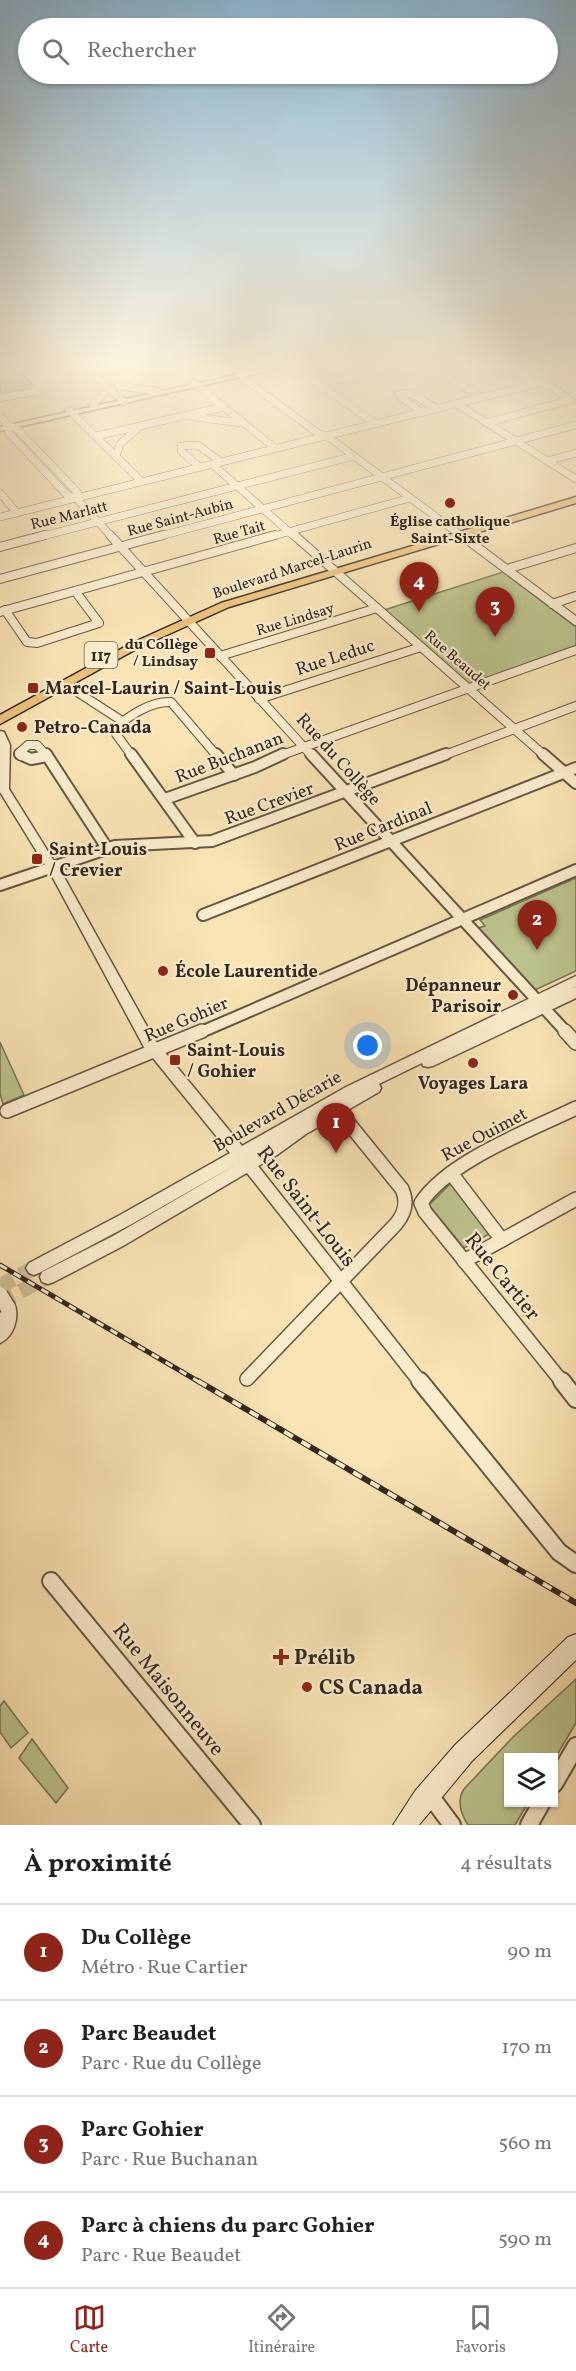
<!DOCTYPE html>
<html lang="fr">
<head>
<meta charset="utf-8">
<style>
	:root { --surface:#fff; --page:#f2f2f2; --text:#202124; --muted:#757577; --line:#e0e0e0; --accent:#8f2418 }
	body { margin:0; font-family:Vollkorn,serif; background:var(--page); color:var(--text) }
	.controls { position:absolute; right:18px; bottom:18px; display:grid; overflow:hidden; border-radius:0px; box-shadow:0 2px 4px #0004 }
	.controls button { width:54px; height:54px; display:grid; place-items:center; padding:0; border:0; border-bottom:2px solid var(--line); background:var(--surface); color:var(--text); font:30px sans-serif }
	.you { position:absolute; left:368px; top:1046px; width:21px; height:21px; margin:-15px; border:4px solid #fff; border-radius:50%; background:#1a73e8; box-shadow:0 0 0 9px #1a73e833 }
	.badge { display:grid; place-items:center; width:39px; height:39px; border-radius:50%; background:var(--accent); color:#fff; font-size:20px; font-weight:700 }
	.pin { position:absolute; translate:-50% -50px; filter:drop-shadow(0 2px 3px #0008) }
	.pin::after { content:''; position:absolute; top:32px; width:21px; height:18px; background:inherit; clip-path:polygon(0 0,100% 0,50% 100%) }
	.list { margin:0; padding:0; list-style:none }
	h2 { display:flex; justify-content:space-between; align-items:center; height:78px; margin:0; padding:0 24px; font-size:26px }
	h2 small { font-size:20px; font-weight:400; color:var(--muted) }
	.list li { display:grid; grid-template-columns:39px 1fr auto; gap:18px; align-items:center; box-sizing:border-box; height:96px; padding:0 24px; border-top:2px solid var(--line) }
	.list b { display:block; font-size:22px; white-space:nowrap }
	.list p { margin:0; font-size:20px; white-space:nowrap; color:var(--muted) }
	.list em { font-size:20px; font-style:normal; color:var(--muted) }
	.icon { flex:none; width:33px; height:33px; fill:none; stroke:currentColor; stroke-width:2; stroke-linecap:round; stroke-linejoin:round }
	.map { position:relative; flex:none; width:576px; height:1825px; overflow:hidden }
	.search { position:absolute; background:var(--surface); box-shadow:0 2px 4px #0004; left:18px; right:18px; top:18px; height:66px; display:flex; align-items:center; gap:15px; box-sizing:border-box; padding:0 21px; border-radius:33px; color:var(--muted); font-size:22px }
	.sheet { height:462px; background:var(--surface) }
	nav { display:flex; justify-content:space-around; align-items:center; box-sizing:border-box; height:84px; border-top:2px solid var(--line); background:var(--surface); font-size:16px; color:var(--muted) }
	nav a { display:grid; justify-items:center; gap:3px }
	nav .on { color:var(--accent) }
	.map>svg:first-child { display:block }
	.green { fill:#bdc48e; stroke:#787556; stroke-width:1.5 }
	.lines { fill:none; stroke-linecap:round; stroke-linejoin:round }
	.tertiary-tunnel { stroke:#d2be96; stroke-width:15; stroke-dasharray:15 8; stroke-linecap:butt }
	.minor-far4-casing { stroke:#655644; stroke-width:8 }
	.minor-far3-casing { stroke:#655644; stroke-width:10 }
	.minor-far2-casing { stroke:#655644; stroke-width:14 }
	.minor-far1-casing { stroke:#655644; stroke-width:16 }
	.minor-casing { stroke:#655644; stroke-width:20 }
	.tertiary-casing { stroke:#655644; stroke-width:3 }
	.secondary-casing { stroke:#33261e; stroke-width:2 }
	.primary-casing { stroke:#33261e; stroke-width:3 }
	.minor-far4 { stroke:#fcedce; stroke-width:7 }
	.minor-far3 { stroke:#fcedce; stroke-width:8 }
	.minor-far2 { stroke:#fcedce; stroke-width:10 }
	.minor-far1 { stroke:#fcedce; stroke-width:13 }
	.minor { stroke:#fcedce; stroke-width:16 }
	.tertiary { fill:#fcedce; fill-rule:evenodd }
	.secondary { fill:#fcedce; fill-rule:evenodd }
	.primary { fill:#edc27a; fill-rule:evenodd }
	.rail-far1-casing { stroke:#33261e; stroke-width:5 }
	.rail-casing { stroke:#33261e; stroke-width:6 }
	.rail-far1 { stroke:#fcedce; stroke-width:3; stroke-dasharray:8; stroke-linecap:butt }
	.rail { stroke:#fcedce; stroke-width:4; stroke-dasharray:10; stroke-linecap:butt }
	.tertiary-bridge-casing { stroke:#655644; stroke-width:18; stroke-linecap:butt }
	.tertiary-bridge { stroke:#fcedce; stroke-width:15 }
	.poi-dot { fill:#8f2418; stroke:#fcedce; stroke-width:2 }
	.labels { text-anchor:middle; stroke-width:4.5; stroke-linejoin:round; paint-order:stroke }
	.far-street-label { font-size:15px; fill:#33261e; stroke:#fcedce }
	.far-poi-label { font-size:15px; font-weight:bold; fill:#33261e; stroke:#fcedce }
	.shield { fill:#fcedce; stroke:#6f6253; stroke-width:1.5 }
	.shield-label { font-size:16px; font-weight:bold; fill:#33261e }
	.street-label { font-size:18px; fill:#33261e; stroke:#fcedce }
	.poi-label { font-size:18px; font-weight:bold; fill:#33261e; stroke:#fcedce; text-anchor:start }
	.near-street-label { font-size:21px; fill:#33261e; stroke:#fcedce }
	.near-poi-label { font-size:21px; font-weight:bold; fill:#33261e; stroke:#fcedce; text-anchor:start }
</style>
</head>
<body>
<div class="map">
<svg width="576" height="1825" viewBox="0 0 576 1825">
	<rect width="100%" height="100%" fill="#fae4b4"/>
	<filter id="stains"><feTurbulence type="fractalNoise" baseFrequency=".00333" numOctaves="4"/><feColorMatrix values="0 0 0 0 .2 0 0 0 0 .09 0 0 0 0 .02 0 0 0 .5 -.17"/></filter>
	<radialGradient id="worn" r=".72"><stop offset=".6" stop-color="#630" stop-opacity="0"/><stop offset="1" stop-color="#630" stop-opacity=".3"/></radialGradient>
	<!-- green -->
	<g class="green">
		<polygon points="21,372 36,386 35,388 0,397 0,375"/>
		<polygon points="503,572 576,627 576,646 467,685 384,610"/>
		<polygon points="576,878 576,971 535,990 478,928 485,926 480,920"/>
		<polygon points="0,1042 24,1095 3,1104 0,1094"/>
		<polygon points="452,1182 491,1233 464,1248 429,1205"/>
		<path d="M 576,1679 L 576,1723 L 554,1760 L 554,1758 L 508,1758 L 508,1802 L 528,1803 L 515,1825 L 468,1825 C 461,1814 456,1801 464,1789 L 512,1738 Z"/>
		<polygon points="4,1701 28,1733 11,1748 0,1732 0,1706"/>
		<polygon points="32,1739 68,1788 56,1803 19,1758"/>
	</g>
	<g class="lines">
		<!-- tertiary-tunnel -->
		<g class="tertiary-tunnel">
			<polyline points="0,1286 34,1268"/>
			<polyline points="0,1302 48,1277"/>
		</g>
		<!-- minor-far4 casing -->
		<g class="minor-far4-casing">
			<g id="minor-far4">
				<polyline points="81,363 124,402"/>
				<polyline points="157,363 168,363"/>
				<polyline points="228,363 245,374"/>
				<polyline points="288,363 376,424"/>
				<polyline points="425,363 482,398"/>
				<polyline points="488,363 552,387 570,400"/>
				<polyline points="399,370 437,374"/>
				<polyline points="0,373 22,369"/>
				<polyline points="241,373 244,379 319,434 327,436 463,537"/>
				<polyline points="194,383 276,449"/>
				<polyline points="319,384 413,363"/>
				<polyline points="118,386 157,391"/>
				<polyline points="0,398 33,392 41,388 17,363"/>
				<polyline points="457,404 576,479"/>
				<polyline points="93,405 109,388"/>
				<polyline points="69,410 142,482"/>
				<polyline points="422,413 398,395 411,393 437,409"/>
				<polyline points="0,416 7,424 18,430 78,493 76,498"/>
				<polyline points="194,417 241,423"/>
				<polyline points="486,423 570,400"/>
				<polyline points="7,424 8,432 68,496 76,498 112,537"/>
				<polyline points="96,436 223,407"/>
				<polyline points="116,456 120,444 137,429"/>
				<polyline points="547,461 576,453"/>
				<polyline points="212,464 295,537"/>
				<polyline points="200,467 181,451 181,446 198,445 221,462"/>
				<polyline points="0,493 17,513"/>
				<polyline points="0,517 540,383"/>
				<polyline points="39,537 354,456"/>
				<polyline points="157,537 576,425"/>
				<polyline points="270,537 410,498"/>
			</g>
		</g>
		<!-- minor-far3 casing -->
		<g class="minor-far3-casing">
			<g id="minor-far3">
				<polyline points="110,535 312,756"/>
				<polyline points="294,535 545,756"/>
				<polyline points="461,535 576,621"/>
				<polyline points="0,547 45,535"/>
				<polyline points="507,569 576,548"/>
				<polyline points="0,579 163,535"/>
				<polyline points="552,604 576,596"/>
				<polyline points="5,610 27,642 37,643 99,623 75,591"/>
				<polyline points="0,612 275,535"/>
				<polyline points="220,656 377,608"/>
				<polyline points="65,684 122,721"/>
				<polyline points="259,699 421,647"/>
				<polyline points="21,756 19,753 28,745 37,745 47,756"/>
				<path d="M 132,756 L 116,734 L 116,728 C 129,715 152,701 171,702 L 217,756"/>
				<polyline points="279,756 576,650"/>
				<polyline points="442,756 576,706"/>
			</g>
		</g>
		<!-- minor-far2 casing -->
		<g class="minor-far2-casing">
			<g id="minor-far2">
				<polyline points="20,754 31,759 47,756"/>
				<polyline points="46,754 107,848"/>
				<polyline points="131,754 195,843"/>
				<polyline points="216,754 234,775"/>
				<polyline points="311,754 567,1033"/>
				<polyline points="543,754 576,783"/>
				<polyline points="165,799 255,767 283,754"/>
				<polyline points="0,885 115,846 212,841 446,754"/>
				<polyline points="203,915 576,768"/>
				<polyline points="199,1033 576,870"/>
			</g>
		</g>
		<!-- minor-far1 casing -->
		<g class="minor-far1-casing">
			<g id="minor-far1">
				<polyline points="565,1031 576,1043"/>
				<polyline points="7,1111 202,1031"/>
				<polyline points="249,1165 421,1383"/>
				<polyline points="451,1173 502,1240"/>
				<polyline points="464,1261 576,1199"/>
				<path d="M 247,1379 L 396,1224 C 405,1213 408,1202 402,1189 L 333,1104"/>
				<path d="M 563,1383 L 425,1212 L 421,1203 C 448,1161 531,1130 576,1108"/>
			</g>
		</g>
		<!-- minor casing -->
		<g class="minor-casing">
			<g id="minor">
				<polyline points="420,1381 559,1552 576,1564"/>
				<polyline points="562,1381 576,1399"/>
				<polyline points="51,1581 252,1825"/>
				<polyline points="554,1784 576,1746"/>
				<polyline points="429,1794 452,1825"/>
				<polyline points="529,1825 542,1802"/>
			</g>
		</g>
		<!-- tertiary casing -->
		<g class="tertiary-casing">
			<g id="tertiary">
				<polygon points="289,363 302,363 0,431 0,427"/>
				<polygon points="0,731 4,732 10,745 9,789 64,877 154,1039 242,1146 346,1087 576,976 576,987 573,988 576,987 576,998 433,1066 428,1067 423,1066 422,1063 379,1084 381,1088 379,1092 306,1134 277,1155 123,1246 54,1282 48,1284 42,1282 40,1277 42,1272 113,1236 239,1163 130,1225 39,1273 34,1275 29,1273 26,1268 29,1263 120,1215 230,1153 144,1047 53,878 0,792"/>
				<path d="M 8,1300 L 14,1303 C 20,1316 14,1337 0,1343 L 0,1308 L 2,1303 Z"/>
			</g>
		</g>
		<!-- secondary casing -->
		<g class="secondary-casing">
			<g id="secondary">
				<polygon points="562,363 576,365 576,370 563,365"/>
				<polygon points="576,1634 576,1660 472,1761 419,1825 393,1825 415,1791 455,1745 568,1637"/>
			</g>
		</g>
		<!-- primary casing -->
		<g class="primary-casing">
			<polygon id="primary" points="576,497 576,503 229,607 140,647 0,724 0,715 132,643 221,603"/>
		</g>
		<!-- minor-far4 -->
		<use href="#minor-far4" class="minor-far4"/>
		<!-- minor-far3 -->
		<use href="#minor-far3" class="minor-far3"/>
		<!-- minor-far2 -->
		<use href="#minor-far2" class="minor-far2"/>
		<!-- minor-far1 -->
		<use href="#minor-far1" class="minor-far1"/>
		<!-- minor -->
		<use href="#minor" class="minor"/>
		<!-- tertiary -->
		<use href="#tertiary" class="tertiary"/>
		<!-- secondary -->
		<use href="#secondary" class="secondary"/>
		<!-- primary -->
		<use href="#primary" class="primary"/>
		<!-- rail-far1 casing -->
		<g class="rail-far1-casing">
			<polyline id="rail-far1" points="0,1265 201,1383"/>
		</g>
		<!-- rail casing -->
		<g class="rail-casing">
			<polyline id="rail" points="198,1381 576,1603"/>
		</g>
		<!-- rail-far1 -->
		<use href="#rail-far1" class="rail-far1"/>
		<!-- rail -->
		<use href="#rail" class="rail"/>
		<!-- tertiary-bridge casing -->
		<g class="tertiary-bridge-casing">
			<polyline id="tertiary-bridge" points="0,1295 8,1308"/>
		</g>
		<!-- tertiary-bridge -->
		<use href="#tertiary-bridge" class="tertiary-bridge"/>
	</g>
	<!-- sky -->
	<linearGradient id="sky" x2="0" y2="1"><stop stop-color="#8cb7d4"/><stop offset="0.59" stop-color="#fdf3dd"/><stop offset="1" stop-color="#fdf3dd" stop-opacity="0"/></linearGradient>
	<rect width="576" height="619" fill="url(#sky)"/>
	<!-- markers -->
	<g class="poi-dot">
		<circle cx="450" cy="503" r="6"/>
		<rect x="204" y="647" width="12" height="12" rx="3"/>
		<rect x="27" y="682" width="12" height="12" rx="3"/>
		<circle cx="22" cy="727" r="6"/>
		<rect x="31" y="853" width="12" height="12" rx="3"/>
		<circle cx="163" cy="971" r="6"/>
		<circle cx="513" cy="995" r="6"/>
		<rect x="169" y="1054" width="12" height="12" rx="3"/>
		<circle cx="473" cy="1063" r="6"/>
		<path d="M278 1648h6v6h6v6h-6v6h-6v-6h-6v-6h6z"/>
		<circle cx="307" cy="1687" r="6"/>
	</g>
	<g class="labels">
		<!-- far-street labels -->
		<g class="far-street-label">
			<text transform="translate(69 515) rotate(-14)" y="5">Rue Marlatt</text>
			<text transform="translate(180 517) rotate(-15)" y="5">Rue Saint-Aubin</text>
			<text transform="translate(239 532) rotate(-16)" y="5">Rue Tait</text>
			<text transform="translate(292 568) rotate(-18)" y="5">Boulevard Marcel-Laurin</text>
			<text transform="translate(295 619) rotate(-17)" y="5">Rue Lindsay</text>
			<text transform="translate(458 660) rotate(41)" y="5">Rue Beaudet</text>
		</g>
		<!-- far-poi labels -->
		<g class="far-poi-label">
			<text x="450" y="526">Église catholique<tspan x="450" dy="17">Saint-Sixte</tspan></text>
			<text x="198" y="649" text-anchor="end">du Collège<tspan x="198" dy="17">/ Lindsay</tspan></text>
		</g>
		<!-- shield labels -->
		<rect class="shield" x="84.5" y="642" width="33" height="26" rx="4.5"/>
		<g class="shield-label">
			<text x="101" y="661">117</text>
		</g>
		<!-- street labels -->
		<g class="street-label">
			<text transform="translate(335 657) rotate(-18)" y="6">Rue Leduc</text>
			<text transform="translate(229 757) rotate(-21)" y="6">Rue Buchanan</text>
			<text transform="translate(339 759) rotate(48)" y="6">Rue du Collège</text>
			<text transform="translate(269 803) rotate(-20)" y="6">Rue Crevier</text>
			<text transform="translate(383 826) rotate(-22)" y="6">Rue Cardinal</text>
			<text transform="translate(186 1019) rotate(-23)" y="6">Rue Gohier</text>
			<text transform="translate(277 1111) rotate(-30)" y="6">Boulevard Décarie</text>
			<text transform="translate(484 1134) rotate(-28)" y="6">Rue Ouimet</text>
		</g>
		<!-- poi labels -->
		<g class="poi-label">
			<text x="45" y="694">Marcel-Laurin / Saint-Louis</text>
			<text x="34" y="733">Petro-Canada</text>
			<text x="49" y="855">Saint-Louis<tspan x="49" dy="21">/ Crevier</tspan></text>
			<text x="175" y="977">École Laurentide</text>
			<text x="501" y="991" text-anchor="end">Dépanneur<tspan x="501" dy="21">Parisoir</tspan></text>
			<text x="187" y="1056">Saint-Louis<tspan x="187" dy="21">/ Gohier</tspan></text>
			<text x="473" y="1089" text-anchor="middle">Voyages Lara</text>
		</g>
		<!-- near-street labels -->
		<g class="near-street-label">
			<text transform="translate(307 1206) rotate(52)" y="7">Rue Saint-Louis</text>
			<text transform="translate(503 1276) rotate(51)" y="7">Rue Cartier</text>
			<text transform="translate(169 1689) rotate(51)" y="7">Rue Maisonneuve</text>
		</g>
		<!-- near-poi labels -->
		<g class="near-poi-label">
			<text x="294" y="1664">Prélib</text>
			<text x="319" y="1694">CS Canada</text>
		</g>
	</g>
	<rect width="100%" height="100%" filter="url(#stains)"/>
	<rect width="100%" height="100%" fill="url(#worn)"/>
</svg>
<div class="controls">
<button><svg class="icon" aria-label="layers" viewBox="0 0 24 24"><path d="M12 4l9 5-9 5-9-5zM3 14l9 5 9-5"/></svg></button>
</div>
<div class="you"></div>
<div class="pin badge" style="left:336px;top:1153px">1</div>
<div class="pin badge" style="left:537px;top:950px">2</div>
<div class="pin badge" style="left:495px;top:637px">3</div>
<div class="pin badge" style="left:419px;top:612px">4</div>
<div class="search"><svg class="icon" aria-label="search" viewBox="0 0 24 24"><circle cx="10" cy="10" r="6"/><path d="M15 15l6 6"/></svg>Rechercher</div>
</div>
<section class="sheet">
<h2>À proximité<small>4 résultats</small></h2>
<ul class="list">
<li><span class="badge">1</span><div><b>Du Collège</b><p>Métro · Rue Cartier</p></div><em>90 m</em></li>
<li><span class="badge">2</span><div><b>Parc Beaudet</b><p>Parc · Rue du Collège</p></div><em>170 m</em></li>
<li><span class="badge">3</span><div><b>Parc Gohier</b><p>Parc · Rue Buchanan</p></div><em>560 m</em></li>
<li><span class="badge">4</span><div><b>Parc à chiens du parc Gohier</b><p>Parc · Rue Beaudet</p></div><em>590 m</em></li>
</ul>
</section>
<nav>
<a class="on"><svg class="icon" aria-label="map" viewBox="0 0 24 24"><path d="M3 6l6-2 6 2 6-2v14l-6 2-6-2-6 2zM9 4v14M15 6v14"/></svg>Carte</a>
<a><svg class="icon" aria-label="directions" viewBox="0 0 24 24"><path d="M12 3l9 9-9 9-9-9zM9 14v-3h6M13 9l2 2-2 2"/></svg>Itinéraire</a>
<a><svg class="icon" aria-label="saved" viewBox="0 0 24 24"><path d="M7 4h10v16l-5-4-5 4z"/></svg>Favoris</a>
</nav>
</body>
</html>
